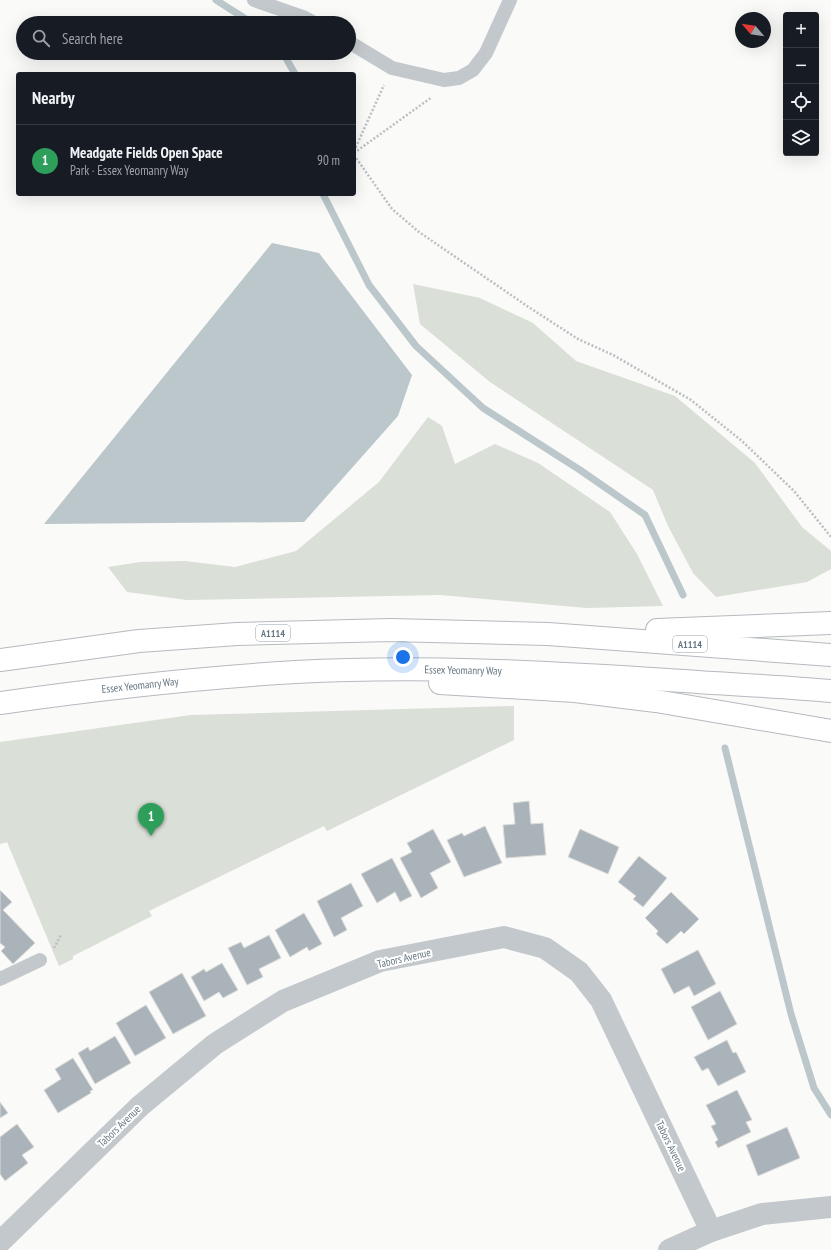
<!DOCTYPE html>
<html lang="en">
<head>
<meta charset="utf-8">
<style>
	:root { --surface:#171b24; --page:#20242c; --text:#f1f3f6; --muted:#9ea1a6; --line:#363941; --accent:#8c9099 }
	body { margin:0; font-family:"PT Sans Narrow",sans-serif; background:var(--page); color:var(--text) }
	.controls { position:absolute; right:12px; top:12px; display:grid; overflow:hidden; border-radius:4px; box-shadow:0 4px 16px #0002 }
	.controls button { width:36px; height:36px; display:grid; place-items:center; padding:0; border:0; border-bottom:1px solid var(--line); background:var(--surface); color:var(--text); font:20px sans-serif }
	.compass { position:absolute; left:735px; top:12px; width:36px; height:36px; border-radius:50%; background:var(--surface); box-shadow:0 4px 16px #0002; rotate:299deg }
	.you { position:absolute; left:403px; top:657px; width:14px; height:14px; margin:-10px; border:3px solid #fff; border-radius:50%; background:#1a73e8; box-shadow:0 0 0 6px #1a73e833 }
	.badge { display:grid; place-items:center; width:26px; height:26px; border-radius:50%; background:var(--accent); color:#fff; font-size:13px; font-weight:700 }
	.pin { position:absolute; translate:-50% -33px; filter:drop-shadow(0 1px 2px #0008) }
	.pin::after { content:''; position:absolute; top:21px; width:14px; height:12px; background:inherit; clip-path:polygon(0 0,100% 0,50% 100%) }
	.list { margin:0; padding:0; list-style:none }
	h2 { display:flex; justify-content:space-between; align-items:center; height:52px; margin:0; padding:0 16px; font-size:17px }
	h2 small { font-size:13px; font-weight:400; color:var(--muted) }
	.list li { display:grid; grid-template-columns:26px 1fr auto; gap:12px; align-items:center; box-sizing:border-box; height:72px; padding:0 16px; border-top:1px solid var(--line) }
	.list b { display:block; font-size:15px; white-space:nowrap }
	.list p { margin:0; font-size:13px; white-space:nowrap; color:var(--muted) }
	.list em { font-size:13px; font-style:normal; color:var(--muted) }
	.icon { flex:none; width:22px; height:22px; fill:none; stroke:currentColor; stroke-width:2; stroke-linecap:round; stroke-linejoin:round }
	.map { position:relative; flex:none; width:831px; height:1250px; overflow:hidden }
	.search { position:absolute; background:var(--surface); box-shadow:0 4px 16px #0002; left:16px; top:16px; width:340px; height:44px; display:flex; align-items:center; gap:10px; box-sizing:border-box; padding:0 14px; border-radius:22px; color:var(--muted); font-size:15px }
	.panel { position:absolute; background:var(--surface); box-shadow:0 4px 16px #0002; left:16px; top:72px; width:340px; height:124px; border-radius:4px }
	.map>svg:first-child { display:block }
	.green { fill:#dadfd7 }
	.water { fill:#bbc7cb }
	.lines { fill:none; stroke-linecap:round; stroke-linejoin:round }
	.stream { stroke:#bbc7cb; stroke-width:7 }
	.building { fill:#aab3b9; stroke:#dcdcda }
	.primary-casing { stroke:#b5babe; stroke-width:24 }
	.path { stroke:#bbbfc2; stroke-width:2.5; stroke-dasharray:2 2; stroke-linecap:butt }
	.service { stroke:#c3c8cc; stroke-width:14 }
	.minor { stroke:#c3c8cc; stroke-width:22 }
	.primary { stroke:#fff; stroke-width:22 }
	.labels { text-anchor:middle; stroke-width:4; stroke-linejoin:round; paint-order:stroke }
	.shield { fill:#fff; stroke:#939fa8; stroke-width:1 }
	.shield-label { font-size:10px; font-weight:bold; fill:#657683 }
	.street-label { font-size:11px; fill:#657683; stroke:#fff }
</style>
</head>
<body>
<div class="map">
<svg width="831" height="1250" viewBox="0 0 831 1250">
	<rect width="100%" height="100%" fill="#fafaf8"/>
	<!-- green -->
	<g class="green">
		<polygon points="413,284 480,298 533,323 576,361 675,396 755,463 802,527 831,551 831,569 807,582 716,597 693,573 668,526 653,490 490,382 420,324"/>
		<polygon points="428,417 442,426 455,464 495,444 538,463 610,512 637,554 663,606 586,608 440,595 187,600 127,592 108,567 140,562 185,561 235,567 296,551 379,482"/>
		<polygon points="514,706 514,740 327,831 324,826 149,911 152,916 73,956 73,959 59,966 7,842 0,844 0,742 191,715"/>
	</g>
	<!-- water -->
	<polygon class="water" points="272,243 319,253 412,375 398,416 304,522 44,524"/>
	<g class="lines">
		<!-- stream -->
		<g class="stream">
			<polyline points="216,0 252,23"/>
			<polyline points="283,53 295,74"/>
			<polyline points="323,194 369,285 416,346 483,408 580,470 645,515 683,595"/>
			<polyline points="725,748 791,1014 814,1088 831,1115"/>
		</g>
	</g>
	<!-- building -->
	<g class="building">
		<polygon points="529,801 531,824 543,823 546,855 506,858 503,825 515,824 513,803"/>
		<polygon points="485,826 502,863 464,877 447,840 462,833 464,836"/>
		<polygon points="433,829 451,862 430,873 438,888 421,898 400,858 412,852 407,843"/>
		<polygon points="580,829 619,847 608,874 568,857"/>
		<polygon points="639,856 667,878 643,907 633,899 636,896 618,882"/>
		<polygon points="392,858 412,896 400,902 395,892 377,903 361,874"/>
		<polygon points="351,883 363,906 341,918 347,930 334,937 317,901"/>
		<polygon points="0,890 12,902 3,910 35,943 13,964 1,951 5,947 0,943"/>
		<polygon points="671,892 699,919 684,934 681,931 667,944 656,934 658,931 645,918"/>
		<polygon points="304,913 322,944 309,951 307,947 290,957 275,930"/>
		<polygon points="269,935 281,958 259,969 263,977 247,985 228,948 241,942 244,948"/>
		<polygon points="698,950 716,984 694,996 689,986 674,994 661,969"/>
		<polygon points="222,963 238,990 223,998 219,992 204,1001 191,977 204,969 206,972"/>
		<polygon points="182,973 206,1016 173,1034 149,992"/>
		<polygon points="720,991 737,1024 708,1040 691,1007"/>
		<polygon points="146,1005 166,1038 135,1056 116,1023"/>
		<polygon points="115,1036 131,1063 95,1084 78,1053 88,1047 90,1051"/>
		<polygon points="727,1040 733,1053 736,1052 746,1072 718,1086 708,1068 702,1071 694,1057"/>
		<polygon points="73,1058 93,1090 90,1091 91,1093 58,1113 44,1090 61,1079 55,1069"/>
		<polygon points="737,1090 752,1120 746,1122 751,1132 718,1148 715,1142 718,1140 711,1126 716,1124 706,1105"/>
		<polygon points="0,1102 8,1113 0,1118"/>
		<polygon points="17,1124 34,1147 22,1155 28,1163 5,1181 0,1174 0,1137"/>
		<polygon points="787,1127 800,1158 758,1176 746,1145"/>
	</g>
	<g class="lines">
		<!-- primary casing -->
		<g class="primary-casing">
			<g id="primary">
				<polyline points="657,630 831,623"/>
				<polyline points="0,660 139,641 237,634 390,630 548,634 831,655"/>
				<polyline points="440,683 575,691 656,701 831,731"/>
				<path d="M 0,703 C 98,689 196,678 296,672 C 420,665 544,672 668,680 C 722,684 777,686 831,691"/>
			</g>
		</g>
		<!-- path -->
		<g class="path">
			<polyline points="354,151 384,85"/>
			<polyline points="354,153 432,97"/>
			<polyline points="354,155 392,209 419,232 530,308 578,339 613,355 691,400 742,441 794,491 831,537"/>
			<polyline points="54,948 61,935"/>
		</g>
		<!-- service -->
		<g class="service">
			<polyline points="254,0 303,17 314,23"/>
			<polyline points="349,42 392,68 444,80 459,78 473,70 486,53 510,0"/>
			<polyline points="0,979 40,960"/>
		</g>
		<!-- minor -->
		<g class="minor">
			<polyline points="0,1242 140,1106 215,1044 283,1001 380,961 504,937 545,948 579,972 601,1000 711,1231"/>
			<polyline points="669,1250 711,1231 762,1214 831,1207"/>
		</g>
		<!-- primary -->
		<use href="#primary" class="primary"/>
	</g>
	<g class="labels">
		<!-- shield labels -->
		<g class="shield">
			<rect x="256" y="625" width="34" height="16" rx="3"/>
			<rect x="673" y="636" width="34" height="16" rx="3"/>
		</g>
		<g class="shield-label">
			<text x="273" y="637">A1114</text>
			<text x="690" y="648">A1114</text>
		</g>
		<!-- street labels -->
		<g class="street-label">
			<text transform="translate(463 670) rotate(1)" y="4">Essex Yeomanry Way</text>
			<text transform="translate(140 685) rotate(-6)" y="4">Essex Yeomanry Way</text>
			<text transform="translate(404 958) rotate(-13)" y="4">Tabors Avenue</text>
			<text transform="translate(119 1126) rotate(-44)" y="4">Tabors Avenue</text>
			<text transform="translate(671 1146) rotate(64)" y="4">Tabors Avenue</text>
		</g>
	</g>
</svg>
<div class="controls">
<button>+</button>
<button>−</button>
<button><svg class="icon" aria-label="locate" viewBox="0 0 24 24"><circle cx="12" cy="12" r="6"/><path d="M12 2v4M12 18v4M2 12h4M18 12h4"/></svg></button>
<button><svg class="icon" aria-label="layers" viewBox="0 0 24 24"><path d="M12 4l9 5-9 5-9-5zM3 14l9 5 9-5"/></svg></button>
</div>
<svg class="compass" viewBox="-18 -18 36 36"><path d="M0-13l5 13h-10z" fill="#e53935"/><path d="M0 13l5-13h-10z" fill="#9ea1a6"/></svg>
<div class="you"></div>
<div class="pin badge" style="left:151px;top:836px;background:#2e9e5b">1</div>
<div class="search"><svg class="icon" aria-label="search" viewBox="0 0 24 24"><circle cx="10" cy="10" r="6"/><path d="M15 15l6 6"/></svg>Search here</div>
<section class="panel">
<h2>Nearby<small></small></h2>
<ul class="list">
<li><span class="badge" style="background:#2e9e5b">1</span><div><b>Meadgate Fields Open Space</b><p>Park · Essex Yeomanry Way</p></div><em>90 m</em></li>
</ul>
</section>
</div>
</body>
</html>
